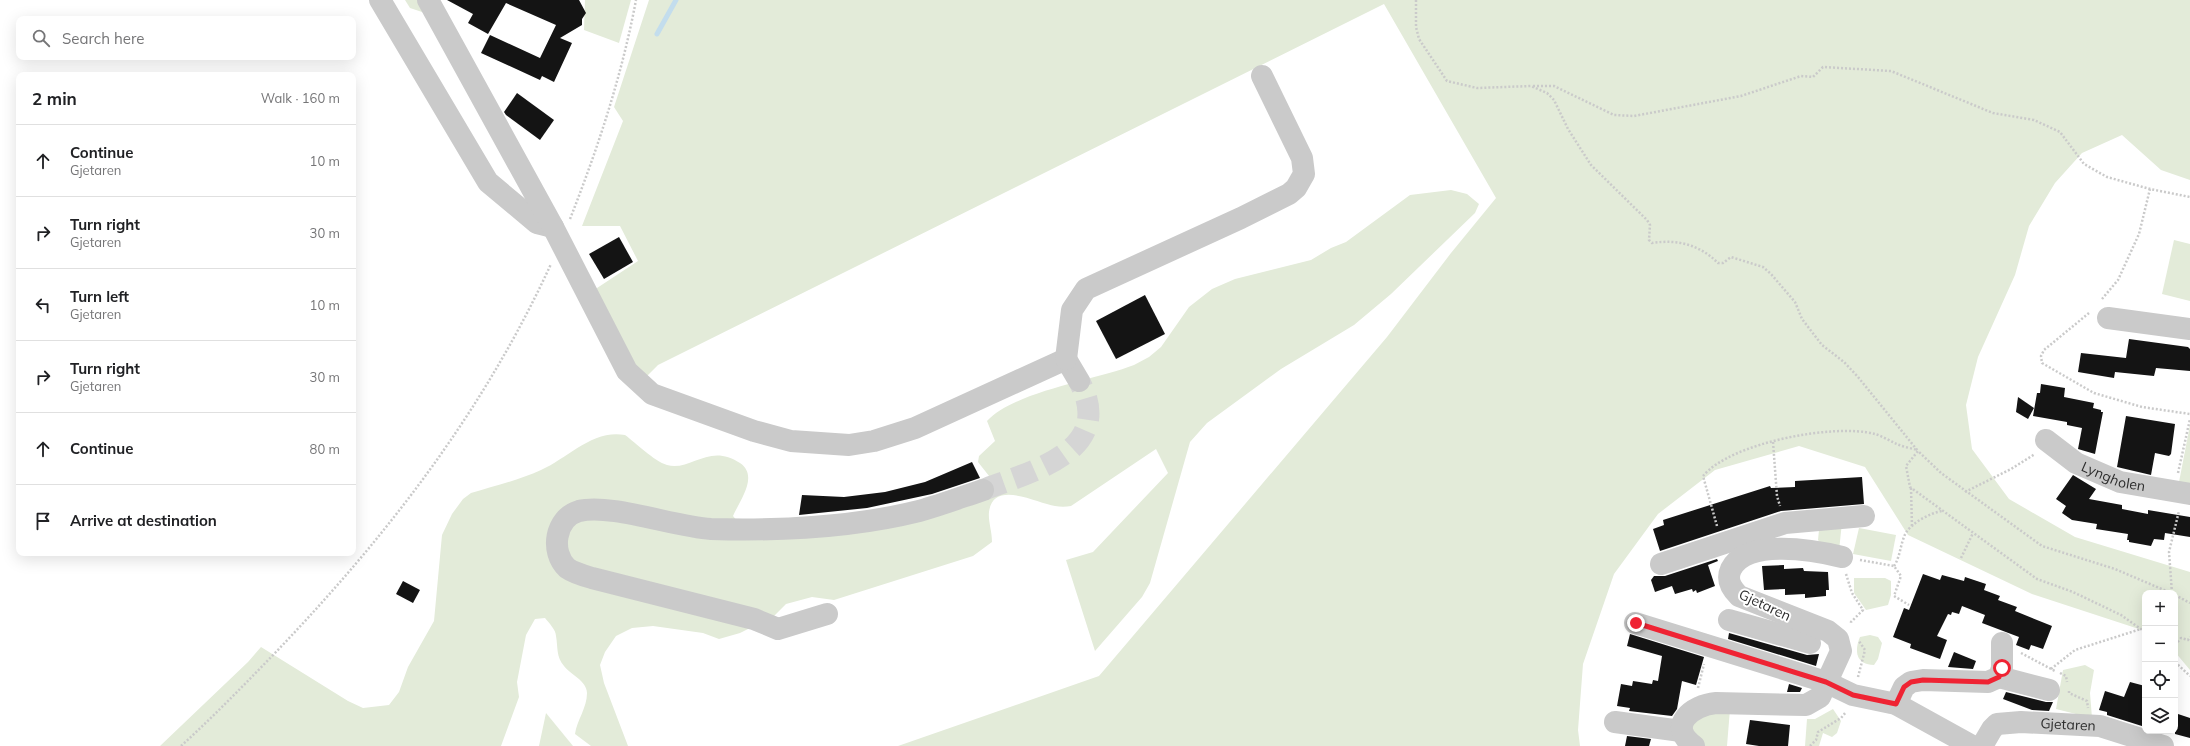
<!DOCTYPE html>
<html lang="en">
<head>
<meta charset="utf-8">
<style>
	:root { --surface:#fff; --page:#f2f2f2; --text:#202124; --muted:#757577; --line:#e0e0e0 }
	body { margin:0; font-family:Mulish,sans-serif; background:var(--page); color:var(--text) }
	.controls { position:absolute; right:12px; bottom:12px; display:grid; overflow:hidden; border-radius:8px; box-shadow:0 4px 16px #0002 }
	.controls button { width:36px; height:36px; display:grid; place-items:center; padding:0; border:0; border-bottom:1px solid var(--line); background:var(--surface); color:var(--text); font:20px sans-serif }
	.stop { position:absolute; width:12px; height:12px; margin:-9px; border:3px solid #ef2333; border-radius:50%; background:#fff }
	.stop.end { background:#ef2333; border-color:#fff; box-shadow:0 1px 4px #0008 }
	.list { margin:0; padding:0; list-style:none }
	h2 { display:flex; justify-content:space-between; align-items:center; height:52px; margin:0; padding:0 16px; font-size:17px }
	h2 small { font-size:13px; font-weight:400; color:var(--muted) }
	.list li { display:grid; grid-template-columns:26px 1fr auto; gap:12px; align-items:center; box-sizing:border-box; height:72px; padding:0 16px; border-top:1px solid var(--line) }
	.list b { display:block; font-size:15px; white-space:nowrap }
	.list p { margin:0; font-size:13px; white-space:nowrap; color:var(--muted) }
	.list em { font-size:13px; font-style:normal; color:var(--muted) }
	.icon { flex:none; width:22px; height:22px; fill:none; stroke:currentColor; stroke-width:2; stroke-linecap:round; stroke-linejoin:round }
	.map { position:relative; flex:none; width:2190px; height:746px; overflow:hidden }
	.search { position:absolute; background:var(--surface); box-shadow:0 4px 16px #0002; left:16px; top:16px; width:340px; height:44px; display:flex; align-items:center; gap:10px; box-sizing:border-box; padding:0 14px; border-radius:8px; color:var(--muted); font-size:15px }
	.panel { position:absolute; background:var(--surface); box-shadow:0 4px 16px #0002; left:16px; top:72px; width:340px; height:484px; border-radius:8px }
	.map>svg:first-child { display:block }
	.green { fill:#e3ebd9 }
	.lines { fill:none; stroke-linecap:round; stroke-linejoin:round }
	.stream { stroke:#c3dded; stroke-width:5 }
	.building { fill:#141414 }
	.minor-tunnel { stroke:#d5d5d5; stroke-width:22; stroke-dasharray:22 11; stroke-linecap:butt }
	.path { stroke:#cacaca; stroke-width:2.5; stroke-dasharray:2 2; stroke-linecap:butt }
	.minor { stroke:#cacaca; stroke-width:22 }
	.route { stroke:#ef2333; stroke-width:5 }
	.labels { text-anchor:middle; stroke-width:4; stroke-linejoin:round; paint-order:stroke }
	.street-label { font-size:14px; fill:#2d2d2d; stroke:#fff }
</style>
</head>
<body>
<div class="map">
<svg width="2190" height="746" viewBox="0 0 2190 746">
	<rect width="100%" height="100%" fill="#fff"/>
	<!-- green -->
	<g class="green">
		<polygon points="405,0 422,0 431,15 410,8"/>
		<polygon points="585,0 631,0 619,43 584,30"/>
		<polygon points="649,0 2190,0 2190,180 2161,170 2122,135 2082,153 2055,183 2029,226 2015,275 1978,357 1966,405 1972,449 2009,499 2075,537 2190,572 2190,670 2175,652 2175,593 2145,593 2145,631 2032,594 1908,535 1865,467 1799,446 1715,470 1658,514 1614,574 1583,664 1578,730 1580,746 898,746 1099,676 1387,337 1451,253 1496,198 1384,4 658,365 645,378 635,368 594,290 638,261 620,226 582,226 623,121 614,107"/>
		<path d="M 1451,190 L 1467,194 L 1479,204 L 1475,213 L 1391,294 L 1354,325 L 1281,369 L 1207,423 L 1190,442 L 1150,583 L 1142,597 L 1095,651 L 1066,560 L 1093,552 L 1168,473 L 1156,449 L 1071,506 C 1066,507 1060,507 1055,506 C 1037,503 993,479 989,512 C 988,521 992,531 992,542 L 973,556 L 834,600 L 812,597 L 786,604 L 774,616 L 740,633 L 719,639 L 703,633 L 653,626 L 632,628 L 616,636 L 605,652 L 600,665 L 604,683 L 628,746 L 591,746 L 575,734 C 577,720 587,708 587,693 C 587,681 570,674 564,666 C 556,657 558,647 556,636 C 556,630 549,623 545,618 L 535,619 L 526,635 L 517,682 L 519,697 L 501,746 L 160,746 L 248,662 L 261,647 L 348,701 L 363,708 L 389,705 L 399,692 L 408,667 L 434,621 L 442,535 L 452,514 L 463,499 L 471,493 C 494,486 519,480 541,470 C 568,458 593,429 625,435 C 636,443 654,461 667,465 C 690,472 709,442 740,463 C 759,476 740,500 733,516 L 738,522 L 836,529 L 992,488 L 993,481 L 978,462 L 979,456 L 995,441 L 987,421 C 1013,392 1095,380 1134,365 L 1149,357 L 1161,347 L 1189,307 L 1212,289 L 1235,279 L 1311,260 L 1331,248 L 1346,242 L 1410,195 Z"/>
		<polygon points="2174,240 2190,244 2190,301 2162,294"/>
		<polygon points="2190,425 2190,485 2179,482"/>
		<polygon points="1842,522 1839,551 1824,548 1818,540 1819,530"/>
		<polygon points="1859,528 1896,535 1891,561 1853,554"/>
		<polygon points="1854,578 1885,578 1891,581 1891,595 1888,605 1866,610 1854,593"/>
		<path d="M 1870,635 L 1878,637 L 1882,643 L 1878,659 L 1874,665 C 1856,665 1854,651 1860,637 Z"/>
		<polygon points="2085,665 2094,670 2090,693 2092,718 2056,709 2063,670"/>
		<polygon points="1730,709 1727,746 1704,746 1691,729 1695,717"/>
		<polygon points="1833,709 1841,721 1837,733 1832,737 1823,733 1819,746 1805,746 1807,719 1815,719"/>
		<polygon points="546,713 573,746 539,746"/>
	</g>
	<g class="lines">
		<!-- stream -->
		<polyline class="stream" points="657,34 676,0"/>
	</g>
	<!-- building -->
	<g class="building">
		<polygon points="447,0 579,0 586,13 582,19 582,25 560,38 572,43 554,82 542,76 540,80 481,53 490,35 540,58 556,25 506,3 488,34 468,23 473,14"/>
		<polygon points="517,93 554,120 540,140 506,115 504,112"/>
		<polygon points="619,237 633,262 604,279 589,254"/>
		<polygon points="1145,295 1165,334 1116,359 1096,321"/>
		<polygon points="2129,339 2188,347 2190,349 2190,371 2156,368 2154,376 2115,372 2114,378 2078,372 2081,353 2126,358"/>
		<polygon points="2041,384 2065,388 2064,397 2094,403 2093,408 2101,410 2101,412 2103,412 2095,454 2078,449 2082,428 2067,425 2067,422 2033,416 2037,393 2040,393"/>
		<polygon points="2018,397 2034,408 2028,419 2016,412"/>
		<polygon points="2126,416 2175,424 2171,454 2169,456 2155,453 2151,475 2117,467"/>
		<polygon points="972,462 980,478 932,494 867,508 799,515 802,495 844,497 885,492 925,482"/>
		<polygon points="2073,475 2096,489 2089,499 2122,505 2122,509 2148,514 2148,510 2190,517 2190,537 2165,533 2164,540 2154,539 2151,546 2129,542 2129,540 2127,540 2128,534 2096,529 2097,524 2072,520 2062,513 2066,506 2056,499"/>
		<polygon points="1862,477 1864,504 1781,511 1660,551 1653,529 1664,525 1663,520 1770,486 1771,488 1795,487 1795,481"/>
		<polygon points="1717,559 1718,561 1708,565 1715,586 1697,593 1696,590 1693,592 1692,589 1675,594 1672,586 1655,592 1651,580 1654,576 1665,576"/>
		<polygon points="1784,565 1784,569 1803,568 1804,571 1828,572 1829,590 1826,590 1826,596 1805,598 1805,594 1785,595 1785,589 1764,590 1762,566"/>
		<polygon points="1923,574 1940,580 1942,575 1964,581 1965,577 1986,584 1984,590 2000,596 1998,600 2017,607 2015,611 2052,626 2043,649 2031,645 2029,650 2016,645 2019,637 1982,623 1985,615 1962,606 1959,614 1952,612 1951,615 1948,614 1937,636 1947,640 1940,659 1910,648 1911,644 1893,637 1904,608 1909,610"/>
		<polygon points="403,581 420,590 413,603 396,594"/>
		<polygon points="1729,633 1807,655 1819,654 1816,666 1728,639"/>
		<polygon points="1630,634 1704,657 1696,685 1682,681 1677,709 1672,716 1629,711 1630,708 1617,706 1621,684 1632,686 1633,681 1652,684 1653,680 1658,681 1662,656 1627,646"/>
		<polygon points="1954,652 1976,661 1973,669 1948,667"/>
		<polygon points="2130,682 2145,686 2145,727 2107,715 2107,712 2099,710 2105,691 2124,697"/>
		<polygon points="1789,684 1802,688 1800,692 1787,692"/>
		<polygon points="2006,692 2046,702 2053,702 2049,711 2032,710 2003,699"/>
		<polygon points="2175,713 2190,718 2190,738 2175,734"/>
		<polygon points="1750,720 1790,725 1788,746 1759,746 1746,744"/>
		<polygon points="1627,736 1651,739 1649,746 1625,746"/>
	</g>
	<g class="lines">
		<!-- minor-tunnel -->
		<path class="minor-tunnel" d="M 983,490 C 1032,471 1117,451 1079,381"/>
		<!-- path -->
		<g class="path">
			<path d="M 1416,0 L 1416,27 L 1419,39 L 1447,81 L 1477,88 L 1531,86 L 1547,93 L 1554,100 L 1568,129 L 1591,165 L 1647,220 L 1650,225 L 1649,240 L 1652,243 C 1678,239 1700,245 1718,263 L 1723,263 L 1731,257 L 1763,267 L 1771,274 L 1795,302 L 1802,319 L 1822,345 L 1844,362 L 1858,377 L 1918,451"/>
			<polyline points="1533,86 1554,86 1614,115 1634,116 1741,96 1801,76 1813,77 1823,67 1891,71 1993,113 2034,120 2060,132 2084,164 2107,177 2150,189"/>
			<path d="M 570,219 C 598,148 622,75 636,0"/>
			<polyline points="2102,299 2118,280 2139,234 2150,189 2190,197"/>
			<polyline points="2089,313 2044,350 2041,356 2042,363 2094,393 2142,407 2190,414"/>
			<polyline points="1773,442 1777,496 1780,506"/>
			<polyline points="2178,473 2190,419"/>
			<polyline points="1911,488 1912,526"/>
			<polyline points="1965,492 2011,469 2035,454"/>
			<path d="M 1717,526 L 1703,476 C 1730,443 1834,423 1875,434 C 1882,436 1890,441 1897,444 C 1903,447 1911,448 1917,450"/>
			<polyline points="1961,558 1973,533"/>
			<polyline points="1860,560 1894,566 1901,576 1894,596 1909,605"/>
			<path d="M 1894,566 C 1900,557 1900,547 1904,537 C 1908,524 1930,513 1942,511"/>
			<polyline points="1846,574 1852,593 1863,610 1851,622 1851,624"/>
			<polyline points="2172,593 2169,552 2179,511"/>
			<polyline points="2175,595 2190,603"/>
			<polyline points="2145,632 2121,615 2073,592 2037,579 1910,487 1906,466 1918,451 1941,473 2042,546 2115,569 2171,593"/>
			<polyline points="2175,645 2181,638 2188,640 2190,637"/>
			<polyline points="2021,653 2055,671"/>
			<polyline points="2175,662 2190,676"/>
			<polyline points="2051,669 2075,650 2141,629"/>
			<polyline points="2060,673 2066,676 2067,682"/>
			<polyline points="1858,677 1865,650 1859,641"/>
			<polyline points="1698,688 1704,664"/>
			<polyline points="2069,691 2069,693 2087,701 2088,708"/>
			<path d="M 181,746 C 214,716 244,685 275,653 C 387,536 483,412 551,264"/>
			<polyline points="1810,746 1816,740 1818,732 1841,718 1846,712"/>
		</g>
		<!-- minor -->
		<g class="minor">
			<polyline points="380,0 488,182 537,223 553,227"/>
			<polyline points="428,0 553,227 627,371 652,394 754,431 791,441 849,445 874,441 915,428 1066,359 1079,381"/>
			<polyline points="2108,318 2190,329"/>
			<polyline points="1066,359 1072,310 1086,289 1241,218 1289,194 1296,188 1304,174 1302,158 1262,76"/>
			<path id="s1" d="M 2046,440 L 2076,463 L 2120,482 L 2190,494"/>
			<polyline points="1661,564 1785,523 1864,516"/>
			<path d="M 827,614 L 778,629 L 754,619 L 592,578 C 585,576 574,573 567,568 C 550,552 555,518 579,511 C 610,503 675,527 711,529 C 777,531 855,527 919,511 C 941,505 962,497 983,490"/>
			<polyline points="1729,620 1810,643"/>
			<polyline points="1635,623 1826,682 1853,695 1896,704 1972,746"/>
			<polyline points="1999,677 2049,690"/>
			<polyline points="1896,704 1904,687 1911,682 1923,680 1988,682 1999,677 2002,668 2002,643"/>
			<polyline points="1615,722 1681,731"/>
			<path d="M 1694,746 C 1666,726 1692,705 1716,703 L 1806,705 L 1820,697 L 1841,651 L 1838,639 L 1828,631 L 1739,596 C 1731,588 1726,580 1731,569 C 1747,538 1814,550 1842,557"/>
			<path id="s2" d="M 1982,746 L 1992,729 L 1997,724 L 2021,722 L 2100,726 L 2163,746"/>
		</g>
	</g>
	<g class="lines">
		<!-- route -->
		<polyline class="route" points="1636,623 1826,682 1853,695 1896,704 1904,687 1911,682 1923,680 1988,682 1999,677 2002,668"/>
	</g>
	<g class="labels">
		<!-- street labels -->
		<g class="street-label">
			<text dy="5" stroke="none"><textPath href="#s1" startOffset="78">Lyngholen</textPath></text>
			<text transform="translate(1765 605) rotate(25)" y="5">Gjetaren</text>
			<text dy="5" stroke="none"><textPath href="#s2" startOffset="98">Gjetaren</textPath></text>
		</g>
	</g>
</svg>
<div class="controls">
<button>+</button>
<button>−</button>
<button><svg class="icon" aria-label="locate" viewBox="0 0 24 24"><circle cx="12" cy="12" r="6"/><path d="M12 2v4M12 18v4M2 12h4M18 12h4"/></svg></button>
<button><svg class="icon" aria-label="layers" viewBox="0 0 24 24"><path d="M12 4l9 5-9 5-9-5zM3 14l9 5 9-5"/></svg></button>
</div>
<div class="stop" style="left:2002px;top:668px"></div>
<div class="stop end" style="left:1636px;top:623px"></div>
<div class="search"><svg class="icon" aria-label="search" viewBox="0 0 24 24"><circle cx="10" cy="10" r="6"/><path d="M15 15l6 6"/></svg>Search here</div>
<section class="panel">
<h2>2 min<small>Walk · 160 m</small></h2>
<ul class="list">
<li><svg class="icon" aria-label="ahead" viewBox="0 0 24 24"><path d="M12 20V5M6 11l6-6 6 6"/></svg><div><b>Continue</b><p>Gjetaren</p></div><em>10 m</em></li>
<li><svg class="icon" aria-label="right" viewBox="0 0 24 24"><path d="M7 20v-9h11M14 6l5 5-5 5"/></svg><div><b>Turn right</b><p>Gjetaren</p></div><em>30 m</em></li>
<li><svg class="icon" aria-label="left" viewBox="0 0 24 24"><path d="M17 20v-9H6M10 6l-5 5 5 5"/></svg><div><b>Turn left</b><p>Gjetaren</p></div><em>10 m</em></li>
<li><svg class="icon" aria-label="right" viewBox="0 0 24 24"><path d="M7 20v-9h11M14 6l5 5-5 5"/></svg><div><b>Turn right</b><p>Gjetaren</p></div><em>30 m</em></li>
<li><svg class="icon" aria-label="ahead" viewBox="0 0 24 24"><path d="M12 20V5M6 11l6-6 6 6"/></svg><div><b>Continue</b></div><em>80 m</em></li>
<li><svg class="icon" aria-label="arrive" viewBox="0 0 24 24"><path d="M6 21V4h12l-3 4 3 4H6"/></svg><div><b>Arrive at destination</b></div></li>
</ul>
</section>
</div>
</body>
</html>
